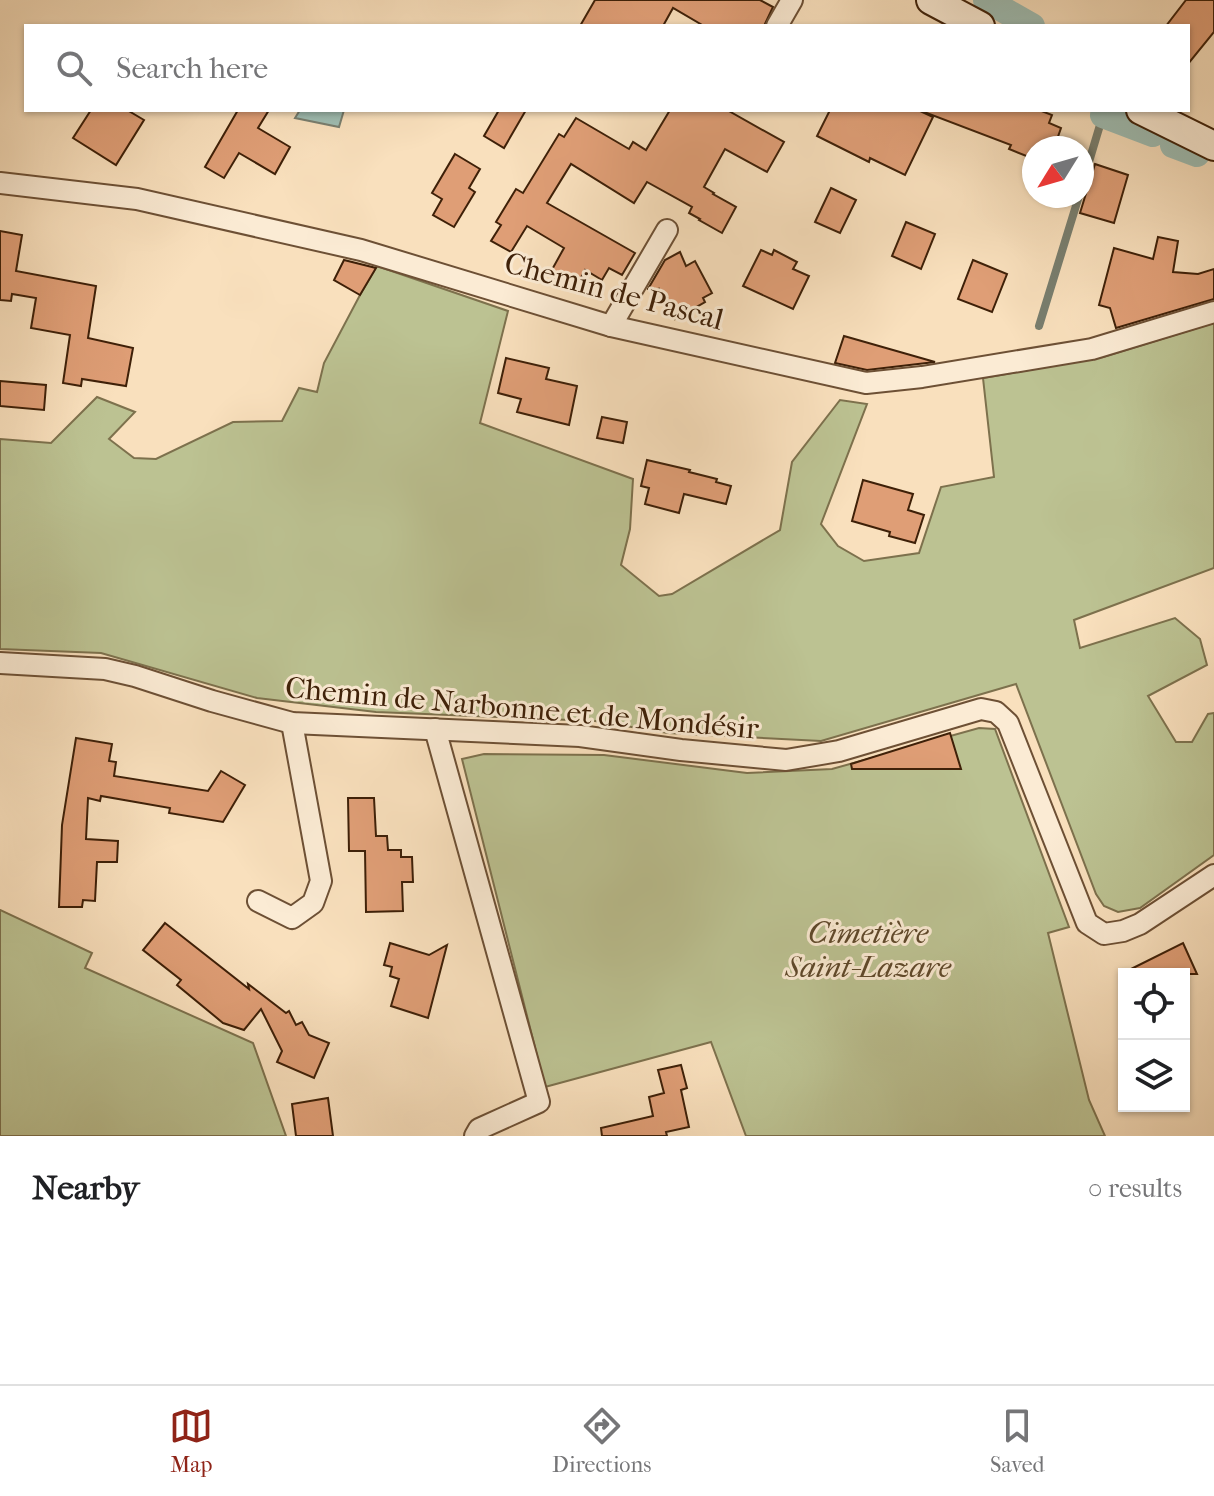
<!DOCTYPE html>
<html lang="en">
<head>
<meta charset="utf-8">
<style>
	:root { --surface:#fff; --page:#f6f6f6; --text:#202124; --muted:#757577; --line:#e0e0e0; --accent:#8f2418 }
	body { margin:0; font-family:"IM FELL French Canon",serif; background:var(--page); color:var(--text) }
	.controls { position:absolute; right:24px; bottom:24px; display:grid; overflow:hidden; border-radius:0px; box-shadow:0 2px 6px #0004 }
	.controls button { width:72px; height:72px; display:grid; place-items:center; padding:0; border:0; border-bottom:2px solid var(--line); background:var(--surface); color:var(--text); font:40px sans-serif }
	.compass { position:absolute; left:1022px; top:136px; width:72px; height:72px; border-radius:50%; background:var(--surface); box-shadow:0 2px 6px #0004; rotate:233deg }
	.list { margin:0; padding:0; list-style:none }
	h2 { display:flex; justify-content:space-between; align-items:center; height:104px; margin:0; padding:0 32px; font-size:34px }
	h2 small { font-size:26px; font-weight:400; color:var(--muted) }
	.icon { flex:none; width:44px; height:44px; fill:none; stroke:currentColor; stroke-width:2; stroke-linecap:round; stroke-linejoin:round }
	.map { position:relative; flex:none; width:1214px; height:1136px; overflow:hidden }
	.search { position:absolute; background:var(--surface); box-shadow:0 2px 6px #0004; left:24px; right:24px; top:24px; height:88px; display:flex; align-items:center; gap:20px; box-sizing:border-box; padding:0 28px; border-radius:0px; color:var(--muted); font-size:30px }
	.sheet { height:248px; background:var(--surface) }
	nav { display:flex; justify-content:space-around; align-items:center; box-sizing:border-box; height:112px; border-top:2px solid var(--line); background:var(--surface); font-size:22px; color:var(--muted) }
	nav a { display:grid; justify-items:center; gap:4px }
	nav .on { color:var(--accent) }
	.map>svg:first-child { display:block }
	.green { fill:#bcc292; stroke:#7d714d; stroke-width:2 }
	.water { fill:#9ebdb3; stroke:#787e6f; stroke-width:2 }
	.lines { fill:none; stroke-linecap:round; stroke-linejoin:round }
	.stream { stroke:#787e6f; stroke-width:8 }
	.canal { stroke:#9ebdb3; stroke-width:26 }
	.building { fill:#df9e76; stroke:#3e2008; stroke-width:2 }
	.street-casing { stroke:#6d5035; stroke-width:24 }
	.secondary-casing { stroke:#3e2008; stroke-width:32 }
	.street { stroke:#fbebd4; stroke-width:20 }
	.secondary { stroke:#fbebd4; stroke-width:28 }
	.labels { text-anchor:middle; stroke-width:6; stroke-linejoin:round; paint-order:stroke }
	.street-label { font-size:30px; fill:#3e2008; stroke:#fbebd4 }
	.park-label { font-size:30px; font-style:italic; fill:#5e482a; stroke:#fbebd4 }
</style>
</head>
<body>
<div class="map">
<svg width="1214" height="1136" viewBox="0 0 1214 1136">
	<rect width="100%" height="100%" fill="#f9e0bd"/>
	<filter id="stains"><feTurbulence type="fractalNoise" baseFrequency=".0025" numOctaves="4"/><feColorMatrix values="0 0 0 0 .2 0 0 0 0 .09 0 0 0 0 .02 0 0 0 .5 -.17"/></filter>
	<radialGradient id="worn" r=".72"><stop offset=".6" stop-color="#630" stop-opacity="0"/><stop offset="1" stop-color="#630" stop-opacity=".3"/></radialGradient>
	<!-- green -->
	<g class="green">
		<polygon points="377,266 508,311 480,423 633,479 630,529 621,565 659,596 672,594 780,530 792,462 840,400 867,404 821,524 838,546 864,561 919,553 941,487 994,477 983,378 1103,357 1214,323 1214,568 1074,620 1080,648 1175,618 1200,639 1207,665 1148,696 1176,742 1192,742 1208,714 1214,713 1214,855 1140,908 1118,912 1104,906 1096,894 1016,684 821,741 668,733 595,721 376,712 257,698 101,653 0,649 0,439 51,443 97,397 135,412 109,439 134,458 156,459 233,422 282,421 299,388 317,392 324,363 360,295"/>
		<polygon points="979,728 995,729 1069,927 1048,933 1089,1100 1105,1136 746,1136 711,1042 545,1087 462,759 484,754 604,755 747,773 832,769"/>
		<polygon points="0,910 92,953 85,968 253,1043 286,1136 0,1136"/>
	</g>
	<!-- water -->
	<polygon class="water" points="300,110 344,110 339,127 295,118"/>
	<g class="lines">
		<!-- stream -->
		<g class="stream">
			<polyline points="1082,185 1103,115 1094,110"/>
			<polyline points="1039,326 1079,196"/>
		</g>
		<!-- canal -->
		<g class="canal">
			<polyline points="986,0 1032,26"/>
			<polyline points="1103,115 1153,134"/>
			<polyline points="1173,145 1197,154"/>
		</g>
	</g>
	<!-- building -->
	<g class="building">
		<polygon points="595,0 760,0 773,7 764,26 704,26 673,8 663,26 580,26"/>
		<polygon points="1186,0 1214,0 1214,32 1188,64 1188,26 1166,26"/>
		<polygon points="91,110 127,110 144,120 116,165 73,138"/>
		<polygon points="238,110 269,110 258,128 290,147 275,174 239,153 224,178 205,167"/>
		<polygon points="499,110 526,110 504,148 484,136"/>
		<polygon points="670,110 727,110 784,142 767,172 725,149 704,187 714,193 713,194 736,207 722,233 699,220 700,219 689,213 692,207 647,182 634,203 571,164 547,203 635,253 622,275 609,268 602,280 585,270 575,289 549,275 564,248 527,226 511,252 491,241 501,225 496,222 516,189 523,193 559,134 564,137 576,118 629,149 633,142 646,150"/>
		<polygon points="830,110 918,110 933,117 905,175 870,158 869,162 817,136"/>
		<polygon points="925,110 1039,110 1052,115 1049,123 1061,128 1054,148 1034,148 1034,159 1009,149 1011,145 924,112"/>
		<polygon points="455,154 480,169 469,188 475,192 454,227 433,215 442,199 432,193"/>
		<polygon points="1095,164 1128,175 1114,223 1080,213"/>
		<polygon points="831,188 856,200 840,233 815,222"/>
		<polygon points="906,222 935,234 921,269 892,256"/>
		<polygon points="0,231 22,235 16,271 96,286 88,338 133,348 126,386 82,379 81,386 63,383 70,335 31,328 36,298 12,294 11,301 0,300"/>
		<polygon points="1158,237 1178,241 1173,272 1198,274 1214,269 1214,299 1116,328 1110,308 1099,305 1114,248 1153,259"/>
		<polygon points="761,250 772,255 774,250 797,262 793,269 809,276 793,309 743,286"/>
		<polygon points="680,252 686,266 695,261 712,293 703,298 705,302 675,319 659,289 656,294 648,289 665,260"/>
		<polygon points="344,260 376,268 360,295 334,280"/>
		<polygon points="973,260 1007,274 992,312 958,299"/>
		<polygon points="844,336 935,362 867,370 835,363"/>
		<polygon points="506,358 549,368 546,379 577,386 569,425 517,412 521,399 498,393"/>
		<polygon points="0,381 46,385 44,410 0,406"/>
		<polygon points="602,417 627,422 623,443 597,438"/>
		<polygon points="647,460 690,470 689,472 717,479 716,482 731,486 726,504 684,494 679,513 645,504 649,488 641,486"/>
		<polygon points="863,480 913,494 908,510 924,515 915,543 889,536 890,532 852,521"/>
		<polygon points="950,733 961,769 852,769 851,764"/>
		<polygon points="76,738 112,744 109,761 116,762 114,776 208,791 221,771 245,785 223,822 169,813 170,808 101,796 100,801 88,798 86,839 118,841 117,862 97,862 95,901 83,900 82,907 59,907 62,825"/>
		<polygon points="348,798 374,798 376,836 387,836 388,850 401,850 401,857 412,857 413,882 402,882 403,911 366,912 365,851 349,851"/>
		<polygon points="165,923 249,989 248,984 286,1013 289,1011 296,1025 302,1022 309,1035 329,1043 314,1078 277,1062 282,1051 261,1009 244,1030 223,1023 177,985 181,980 143,950"/>
		<polygon points="390,943 429,955 447,945 428,1018 391,1006 399,979 390,976 392,967 384,965"/>
		<polygon points="1183,943 1197,974 1121,974"/>
		<polygon points="681,1065 687,1088 681,1090 689,1127 666,1132 667,1136 602,1136 601,1128 653,1116 649,1097 664,1093 658,1070"/>
		<polygon points="328,1098 333,1136 296,1136 292,1104"/>
	</g>
	<g class="lines">
		<!-- street casing -->
		<g class="street-casing">
			<g id="street">
				<polyline points="777,26 792,0"/>
				<polyline points="0,183 137,199 361,250 611,326 866,383 922,377 1092,349 1214,312"/>
				<polyline points="611,326 667,230"/>
				<polyline points="0,663 105,669 135,676 212,701 292,723 580,736 681,750 786,760 839,751 981,709 996,712 1008,723 1087,923 1104,934 1123,931 1140,924 1214,875"/>
				<polyline points="435,729 539,1102 479,1129 475,1136"/>
				<polyline points="258,901 292,918 313,903 321,881 292,723"/>
			</g>
		</g>
		<!-- secondary casing -->
		<g class="secondary-casing">
			<g id="secondary">
				<polyline points="931,0 980,26"/>
				<polyline points="1141,110 1214,146"/>
			</g>
		</g>
		<!-- street -->
		<use href="#street" class="street"/>
		<!-- secondary -->
		<use href="#secondary" class="secondary"/>
	</g>
	<g class="labels">
		<!-- street labels -->
		<g class="street-label">
			<text transform="translate(614 291) rotate(15)" y="10">Chemin de Pascal</text>
			<text transform="translate(522 708) rotate(5)" y="10">Chemin de Narbonne et de Mondésir</text>
		</g>
		<!-- park labels -->
		<g class="park-label">
			<text x="868" y="943">Cimetière<tspan x="868" dy="34">Saint-Lazare</tspan></text>
		</g>
	</g>
	<rect width="100%" height="100%" filter="url(#stains)"/>
	<rect width="100%" height="100%" fill="url(#worn)"/>
</svg>
<div class="controls">
<button><svg class="icon" aria-label="locate" viewBox="0 0 24 24"><circle cx="12" cy="12" r="6"/><path d="M12 2v4M12 18v4M2 12h4M18 12h4"/></svg></button>
<button><svg class="icon" aria-label="layers" viewBox="0 0 24 24"><path d="M12 4l9 5-9 5-9-5zM3 14l9 5 9-5"/></svg></button>
</div>
<svg class="compass" viewBox="-18 -18 36 36"><path d="M0-13l5 13h-10z" fill="#e53935"/><path d="M0 13l5-13h-10z" fill="#757577"/></svg>
<div class="search"><svg class="icon" aria-label="search" viewBox="0 0 24 24"><circle cx="10" cy="10" r="6"/><path d="M15 15l6 6"/></svg>Search here</div>
</div>
<section class="sheet">
<h2>Nearby<small>0 results</small></h2>
<ul class="list">
</ul>
</section>
<nav>
<a class="on"><svg class="icon" aria-label="map" viewBox="0 0 24 24"><path d="M3 6l6-2 6 2 6-2v14l-6 2-6-2-6 2zM9 4v14M15 6v14"/></svg>Map</a>
<a><svg class="icon" aria-label="directions" viewBox="0 0 24 24"><path d="M12 3l9 9-9 9-9-9zM9 14v-3h6M13 9l2 2-2 2"/></svg>Directions</a>
<a><svg class="icon" aria-label="saved" viewBox="0 0 24 24"><path d="M7 4h10v16l-5-4-5 4z"/></svg>Saved</a>
</nav>
</body>
</html>
